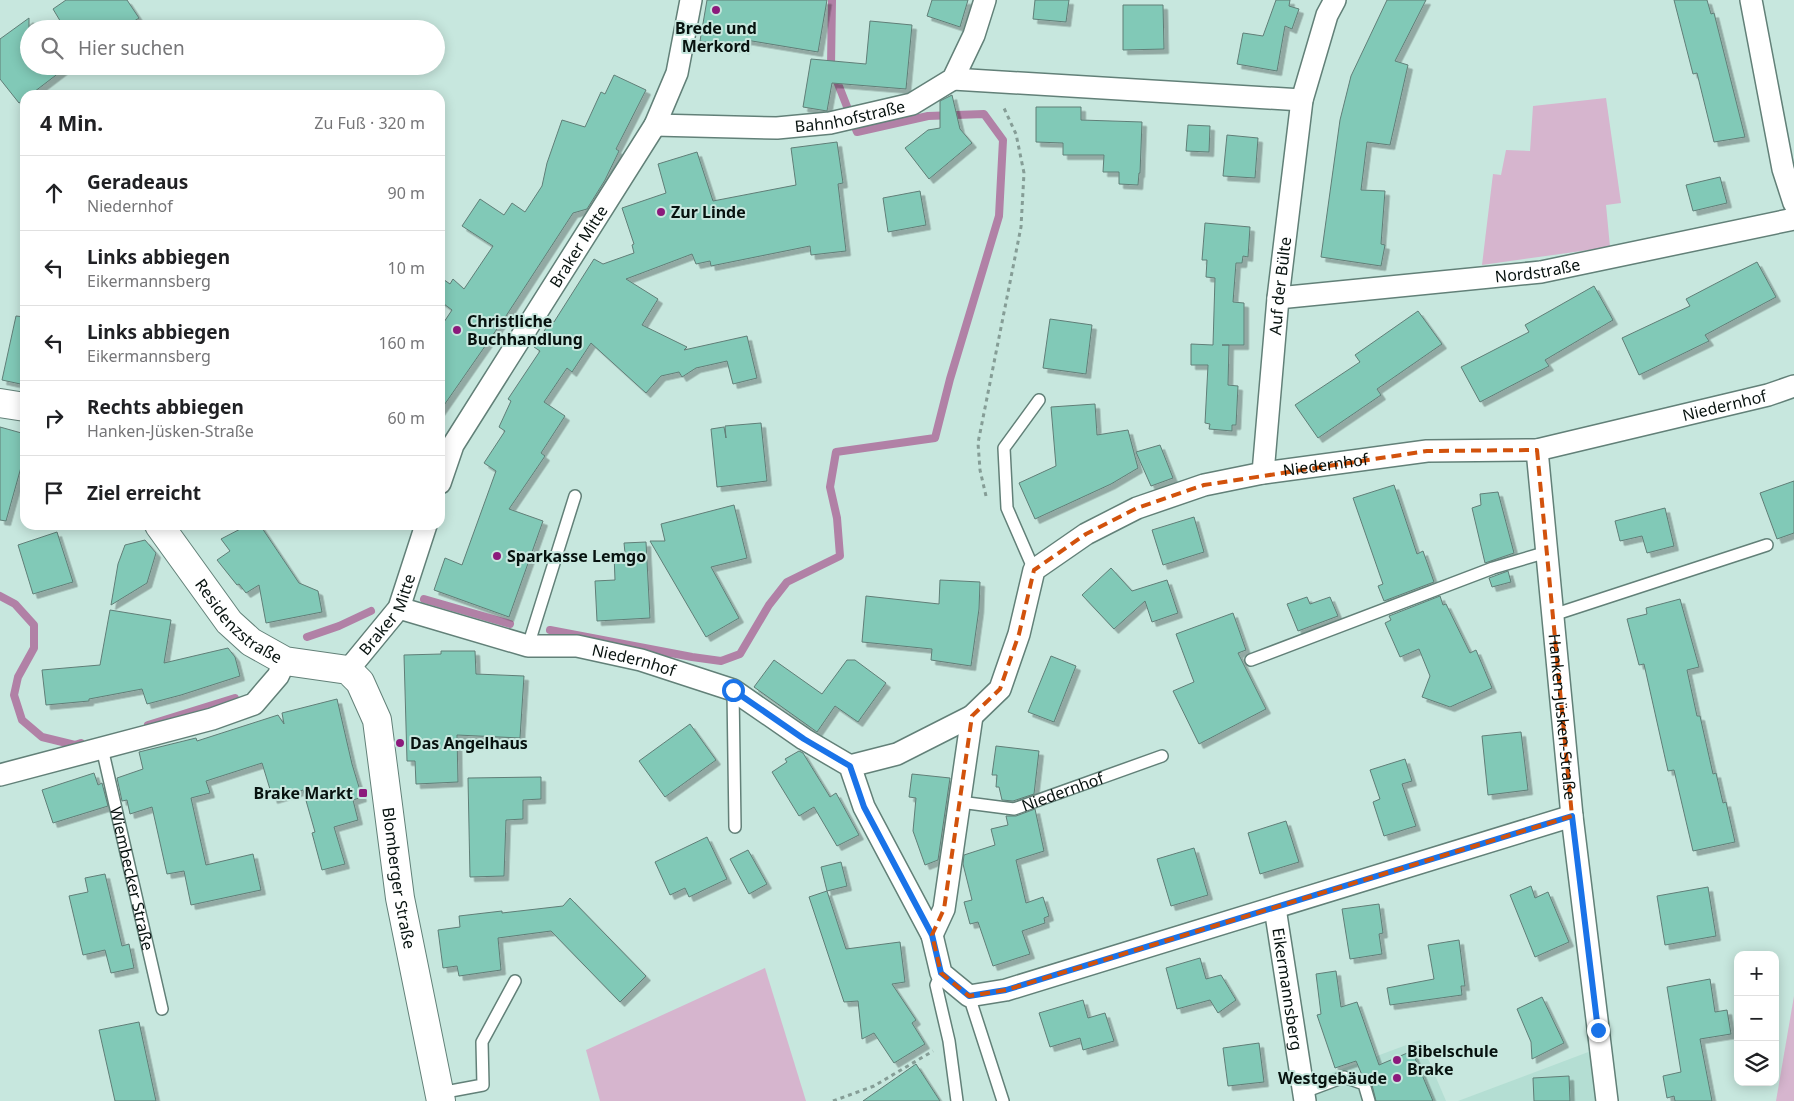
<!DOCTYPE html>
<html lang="de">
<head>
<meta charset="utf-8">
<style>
	:root { --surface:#fff; --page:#f2f2f2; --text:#202124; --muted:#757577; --line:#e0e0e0 }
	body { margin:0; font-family:"Noto Sans",sans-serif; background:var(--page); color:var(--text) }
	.controls { position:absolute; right:15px; bottom:15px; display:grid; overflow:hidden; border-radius:10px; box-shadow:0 2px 12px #0003 }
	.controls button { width:45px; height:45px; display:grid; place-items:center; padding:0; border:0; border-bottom:1px solid var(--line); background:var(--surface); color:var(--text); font:25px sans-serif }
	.stop { position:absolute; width:15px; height:15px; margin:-11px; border:4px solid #1a73e8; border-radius:50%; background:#fff }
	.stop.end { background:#1a73e8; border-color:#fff; box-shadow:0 1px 5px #0008 }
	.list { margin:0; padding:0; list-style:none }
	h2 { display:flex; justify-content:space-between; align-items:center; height:65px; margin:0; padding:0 20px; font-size:21px }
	h2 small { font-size:16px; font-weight:400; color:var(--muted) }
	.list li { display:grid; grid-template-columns:32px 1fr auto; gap:15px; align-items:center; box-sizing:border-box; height:75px; padding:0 20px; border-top:1px solid var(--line) }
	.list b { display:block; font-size:19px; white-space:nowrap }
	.list p { margin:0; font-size:16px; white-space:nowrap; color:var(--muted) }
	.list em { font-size:16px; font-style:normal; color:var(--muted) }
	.icon { flex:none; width:28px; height:28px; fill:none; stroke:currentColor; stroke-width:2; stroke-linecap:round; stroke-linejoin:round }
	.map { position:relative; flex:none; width:1794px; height:1101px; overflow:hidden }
	.search { position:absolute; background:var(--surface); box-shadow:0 2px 12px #0003; left:20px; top:20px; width:425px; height:55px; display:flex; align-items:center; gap:12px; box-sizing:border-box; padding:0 18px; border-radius:28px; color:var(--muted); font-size:19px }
	.panel { position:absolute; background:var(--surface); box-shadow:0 2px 12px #0003; left:20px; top:90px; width:425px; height:440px; border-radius:15px }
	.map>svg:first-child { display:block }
	.built { fill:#b4ded3 }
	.green { fill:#d6b5ce }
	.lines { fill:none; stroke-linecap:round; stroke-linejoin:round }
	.stream { stroke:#b181a6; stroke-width:8 }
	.building { fill:#81c9b7; stroke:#607e77; filter:url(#shadow) }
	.service-casing { stroke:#628078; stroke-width:14 }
	.minor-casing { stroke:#628078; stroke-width:24 }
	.tertiary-casing { stroke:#628078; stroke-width:30 }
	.path { stroke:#859d96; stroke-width:3; stroke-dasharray:4 4; stroke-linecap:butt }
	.service { stroke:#fff; stroke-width:11 }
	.minor { stroke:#fff; stroke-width:21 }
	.tertiary { stroke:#fff; stroke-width:28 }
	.route { stroke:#1a73e8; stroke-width:6 }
	.marked { fill:none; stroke:#d2520c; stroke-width:4; stroke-dasharray:10 6; stroke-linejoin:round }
	.poi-dot { fill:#8c1a7c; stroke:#c7e7de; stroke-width:2 }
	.labels { text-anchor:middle; stroke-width:4; stroke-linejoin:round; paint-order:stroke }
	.poi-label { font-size:16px; font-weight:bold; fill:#07120f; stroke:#c7e7de; text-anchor:start }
	.street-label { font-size:16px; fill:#07120f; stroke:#c7e7de }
</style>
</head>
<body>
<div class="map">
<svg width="1794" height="1101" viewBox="0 0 1794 1101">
	<defs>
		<filter id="shadow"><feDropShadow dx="4.5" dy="4.5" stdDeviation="0" flood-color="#0004"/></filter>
	</defs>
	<rect width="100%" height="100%" fill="#c7e7de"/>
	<!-- built -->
	<g class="built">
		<polygon points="1420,1040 1446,1101 1315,1101 1312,1080"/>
		<polygon points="1591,1051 1598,1101 1458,1101"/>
	</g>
	<!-- green -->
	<g class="green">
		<polygon points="1606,98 1621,203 1606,205 1610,247 1482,265 1493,174 1501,175 1506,150 1530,151 1533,106"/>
		<polygon points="765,968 806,1101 600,1101 586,1050"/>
		<polygon points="1794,996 1794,1101 1776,1101"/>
	</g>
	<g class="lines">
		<!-- stream -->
		<g class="stream">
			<polyline points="0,596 15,604 34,625 34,648 18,677 14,695 22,720 42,737 75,745 81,743"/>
			<polyline points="424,599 510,624"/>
			<polyline points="550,630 692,657 721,661 740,654 769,605 787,582 840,556 837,518 830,487 836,452 935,438 950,379 999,216 1003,140 984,114 928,116 857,132 831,66 832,0"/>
			<polyline points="307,637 339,626 371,611"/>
			<polyline points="148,725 235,698"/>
		</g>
	</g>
	<!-- building -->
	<g class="building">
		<polygon points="66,0 127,0 139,18 122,29 65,29 53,9"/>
		<polygon points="707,0 827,0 818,52 746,40 745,49 700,41"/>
		<polygon points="932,0 968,0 960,27 927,16"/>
		<polygon points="1035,0 1069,0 1066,22 1033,19"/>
		<polygon points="1276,0 1290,0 1289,6 1299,9 1292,29 1285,26 1277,71 1237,64 1243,33 1263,36"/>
		<polygon points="1387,0 1426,0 1395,61 1408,65 1390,145 1367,142 1361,190 1385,191 1381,244 1385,245 1381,266 1321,257 1340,120 1351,76"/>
		<polygon points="1674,0 1707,0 1711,14 1714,13 1745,137 1714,142 1697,73 1693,74"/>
		<polygon points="1123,5 1163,5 1164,49 1123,50"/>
		<polygon points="29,18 29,66 68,66 30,95 25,95 25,99 19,103 0,79 0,39"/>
		<polygon points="870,21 912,25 906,89 832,83 827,111 803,107 811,59 866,64"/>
		<polygon points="614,75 646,90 616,149 619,151 605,180 587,209 573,213 506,316 440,411 440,328 452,310 440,301 440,277 450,284 453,279 464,289 493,246 462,226 480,199 504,215 512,203 525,212 542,186 547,163 562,120 585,127 601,92 605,94"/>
		<polygon points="952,95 960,129 972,143 929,179 905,148 928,130 940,128 940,101"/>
		<polygon points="1036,107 1081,107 1081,120 1142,122 1140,173 1139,173 1138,185 1119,184 1119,172 1103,172 1104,155 1063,155 1063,143 1036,142"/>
		<polygon points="1188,125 1210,126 1209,152 1186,151"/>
		<polygon points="1227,135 1258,138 1255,178 1223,176"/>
		<polygon points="837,142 843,183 838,184 846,251 811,255 810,246 711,266 710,261 696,264 692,254 626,279 658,299 642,325 687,347 684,350 747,336 757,378 733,384 727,361 696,368 682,377 679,372 661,376 646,393 591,343 572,372 567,368 544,402 565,416 541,453 545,456 509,509 543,521 509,617 434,590 445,558 462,565 496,471 484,463 505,431 499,427 511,401 508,399 540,351 534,347 551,320 554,322 594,259 603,264 634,253 632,245 634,244 622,208 666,193 658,164 697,152 713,201 796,185 791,148"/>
		<polygon points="1720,177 1727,203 1693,211 1686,185"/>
		<polygon points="920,191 926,225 888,232 883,198"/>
		<polygon points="1205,223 1250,227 1248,257 1243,256 1242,263 1236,263 1233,302 1244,303 1244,345 1222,345 1229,345 1228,385 1238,386 1236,425 1232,425 1232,431 1209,429 1210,424 1205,423 1208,365 1191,365 1191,344 1213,345 1215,278 1206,277 1207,260 1202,260"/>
		<polygon points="1757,262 1776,297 1705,335 1709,341 1639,375 1622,338 1690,306 1686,299"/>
		<polygon points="1594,286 1613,320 1545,360 1549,366 1480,402 1461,367 1529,332 1525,325"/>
		<polygon points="1418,311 1442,344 1377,389 1381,395 1318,438 1295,405 1360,362 1355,355"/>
		<polygon points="16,316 25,317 25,385 2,380"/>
		<polygon points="1050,319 1092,325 1086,374 1043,368"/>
		<polygon points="1095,404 1097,435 1128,430 1138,468 1111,484 1035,519 1019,483 1056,466 1051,407"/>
		<polygon points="761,423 767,481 717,487 711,429 724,427 726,438 725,426"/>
		<polygon points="0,427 25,434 25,453 6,521 0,520"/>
		<polygon points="1160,445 1173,478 1151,486 1136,452"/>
		<polygon points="1794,481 1794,533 1777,539 1760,493"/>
		<polygon points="1394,485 1417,554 1423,551 1434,582 1384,601 1378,586 1383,584 1353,498"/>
		<polygon points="1498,492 1514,553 1485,563 1472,508 1481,505 1480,494"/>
		<polygon points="734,505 747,558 711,567 739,618 706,637 650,541 665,541 661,524"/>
		<polygon points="1665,508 1674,546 1647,553 1642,536 1620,541 1615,521"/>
		<polygon points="1194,517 1204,552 1163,565 1152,530"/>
		<polygon points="248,525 260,525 299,583 318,591 322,612 266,623 259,585 246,593 239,584 237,585 217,560 230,551 221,539"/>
		<polygon points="57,532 73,582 33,594 18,545"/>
		<polygon points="145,540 156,553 147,583 111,605 118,564 125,545"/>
		<polygon points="646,542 650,618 597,621 595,581 615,580 614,554 625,553 624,543"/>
		<polygon points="1111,568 1132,591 1167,580 1178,613 1152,622 1145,601 1114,629 1082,595"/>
		<polygon points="1508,571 1511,582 1492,587 1489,578"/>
		<polygon points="940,580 980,582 979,609 971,666 931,660 932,649 862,642 866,596 939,604"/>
		<polygon points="1440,596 1443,605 1446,604 1470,653 1476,650 1492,688 1450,707 1422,697 1430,676 1419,649 1400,657 1385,623 1391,620 1389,616"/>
		<polygon points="1307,597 1310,604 1330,597 1338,616 1298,631 1287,604"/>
		<polygon points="1680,599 1699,667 1687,670 1697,716 1700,716 1713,774 1716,773 1723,803 1726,802 1735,842 1693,851 1674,770 1668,771 1644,664 1639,665 1627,619 1647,614 1646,608"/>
		<polygon points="110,610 171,620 164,663 228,648 235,657 240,676 181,695 147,704 142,689 89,699 89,701 46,705 42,670 100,665"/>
		<polygon points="1233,613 1246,650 1238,653 1266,709 1199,744 1173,691 1194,682 1176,634"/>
		<polygon points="441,651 475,651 476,674 524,676 520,738 457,735 458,782 416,784 415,761 407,761 404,655 441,654"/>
		<polygon points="1051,656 1076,666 1054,722 1028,712"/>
		<polygon points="774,660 822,694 847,660 855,660 886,683 858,722 835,706 817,732 754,687"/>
		<polygon points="337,699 352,764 362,797 353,800 358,820 334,827 345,864 322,870 312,833 315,832 303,790 273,799 262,763 206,781 210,793 191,798 206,865 253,854 261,890 191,905 184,871 167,874 152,807 130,814 127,800 122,801 117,778 143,769 139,752 196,738 197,741 278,715 284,724 282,713"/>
		<polygon points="690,724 716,760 665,797 639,761"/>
		<polygon points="1521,732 1528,790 1488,795 1482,736"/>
		<polygon points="996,746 1039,751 1034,794 1013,801 1002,800 999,787 996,787 997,775 992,775"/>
		<polygon points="799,751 803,753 830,797 836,793 859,835 837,846 814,807 799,816 772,772 787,762 785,759"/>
		<polygon points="1405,759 1412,781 1402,784 1416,826 1384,836 1373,802 1380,799 1370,770"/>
		<polygon points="94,773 98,785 102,783 108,806 53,823 42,790"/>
		<polygon points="912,774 950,778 938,860 925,865 913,831 916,798 909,797"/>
		<polygon points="541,777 541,799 523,800 523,819 506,820 504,876 470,877 468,778"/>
		<polygon points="1035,809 1044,851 1016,860 1026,903 1043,897 1049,916 1044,918 1045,923 1022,931 1030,954 993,966 978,922 970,924 964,902 972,900 963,864 964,855 995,845 991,829 1008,825 1006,816 1016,816"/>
		<polygon points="1286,821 1299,862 1260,874 1248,833"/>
		<polygon points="707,837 727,879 689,897 685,888 670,895 655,862"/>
		<polygon points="1194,848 1208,895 1171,906 1157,859"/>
		<polygon points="748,850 767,884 749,894 730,859"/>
		<polygon points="841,862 847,886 827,891 821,867"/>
		<polygon points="105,874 122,946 129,944 134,968 111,973 105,950 83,955 69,896 88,892 85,878"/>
		<polygon points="1531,886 1535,898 1548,892 1569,942 1535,957 1510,895"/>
		<polygon points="1708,887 1716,936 1665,945 1657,896"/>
		<polygon points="827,891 846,949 900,942 905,982 892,984 916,1020 912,1023 925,1044 894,1063 874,1033 862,1039 858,1001 844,1002 809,897"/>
		<polygon points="570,898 646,976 620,1002 551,931 498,938 501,970 459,976 457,966 443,968 438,930 460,927 459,916 502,911 502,913 563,906"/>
		<polygon points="1379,904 1383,933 1379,934 1382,954 1350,959 1342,909"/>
		<polygon points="1459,940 1465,986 1461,986 1462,995 1390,1005 1387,988 1434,979 1428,945"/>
		<polygon points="1200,958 1206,979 1221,975 1236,1000 1218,1013 1210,1000 1177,1009 1166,968"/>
		<polygon points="1336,971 1341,1007 1357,1002 1379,1065 1412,1051 1433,1101 1376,1101 1371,1081 1369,1079 1362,1075 1356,1061 1335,1068 1317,1015 1321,1014 1316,974"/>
		<polygon points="1710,979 1715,1012 1727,1010 1731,1034 1700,1039 1712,1101 1675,1101 1674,1096 1667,1098 1663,1076 1681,1072 1667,987"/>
		<polygon points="1542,997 1564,1043 1532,1059 1531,1042 1517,1009"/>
		<polygon points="1083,1000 1088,1018 1105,1013 1114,1041 1083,1050 1080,1038 1050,1047 1039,1013"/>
		<polygon points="139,1022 156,1101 115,1101 99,1030"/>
		<polygon points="1259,1043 1264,1082 1228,1086 1223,1048"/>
		<polygon points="916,1064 940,1101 863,1101"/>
		<polygon points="1569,1076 1570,1101 1534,1101 1533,1078"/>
	</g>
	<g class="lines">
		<!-- service casing -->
		<g class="service-casing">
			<g id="service">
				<polyline points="1034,570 1007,508 1004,448 1039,400"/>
				<polyline points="1553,615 1767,545"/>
				<polyline points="528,646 575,496"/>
				<polyline points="1251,660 1493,568 1547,552"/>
				<polyline points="733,690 735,827"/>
				<path id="s1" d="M 102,748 L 162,1009"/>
				<path id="s2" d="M 960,802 L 1014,809 L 1162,756"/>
				<polyline points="941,973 936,985 949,1041 957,1101"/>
				<polyline points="969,996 1003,1101"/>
				<polyline points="1304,1092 1344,1077 1364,1084 1369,1101"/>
				<polyline points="440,1093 483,1085 482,1042 515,981"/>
			</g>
		</g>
		<!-- minor casing -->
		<g class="minor-casing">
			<g id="minor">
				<polyline points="1751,0 1783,169 1794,203"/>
				<polyline points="953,79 1302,100"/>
				<path id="s3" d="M 655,125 L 777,128 L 830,123 L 912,104 L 953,79 L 974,35 L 985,0"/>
				<path id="s4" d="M 1278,298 L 1541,272 L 1794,219"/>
				<path id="s5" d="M 1537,450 L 1572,816 L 1607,1101"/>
				<path id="s6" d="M 1263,473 L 1278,298 L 1302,100 L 1327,15 L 1335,0"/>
				<path id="s7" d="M 440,483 L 453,445 L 655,125 L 677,73 L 691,0"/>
				<path id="s8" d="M 399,608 L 528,646 L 577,646 L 641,660 L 733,690 L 804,739 L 850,766 L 864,807 L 932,935 L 944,909 L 972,716"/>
				<path id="s9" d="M 348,670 L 399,608 L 426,525"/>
				<path id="s10" d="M 850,766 L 897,754 L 972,716 L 1000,689 L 1019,634 L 1034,570 L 1086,534 L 1137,508 L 1204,485 L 1263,473 L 1427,451 L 1537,450 L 1768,395 L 1794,386"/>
				<polyline points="0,775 212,719 254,704 278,676 285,661"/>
				<path id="s11" d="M 1275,908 L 1305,1101"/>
				<polyline points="932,935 941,973 969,996 1006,990 1572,816"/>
			</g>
		</g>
		<!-- tertiary casing -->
		<g class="tertiary-casing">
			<g id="tertiary">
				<polyline points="0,403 25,407"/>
				<path id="s12" d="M 159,525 L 229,622 L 251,642 L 285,661 L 348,670 L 360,682 L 377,720 L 400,898 L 441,1101"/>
			</g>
		</g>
		<!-- path -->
		<g class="path">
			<polyline points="986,496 980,470 978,443 1021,227 1024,173 1016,134 1003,106"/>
			<polyline points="833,1101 874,1086 933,1051"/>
		</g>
		<!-- service -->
		<use href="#service" class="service"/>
		<!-- minor -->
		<use href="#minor" class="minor"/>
		<!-- tertiary -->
		<use href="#tertiary" class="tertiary"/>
	</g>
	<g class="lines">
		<!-- route -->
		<polyline class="route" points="733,690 804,739 850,766 864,807 932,935 941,973 969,996 1006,990 1572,816 1598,1030"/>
	</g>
	<!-- marked area -->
	<path class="marked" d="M 1537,450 L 1572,816 L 1006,990 L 969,996 L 941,973 L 932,935 L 944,909 L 972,716 L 1000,689 L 1019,634 L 1034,570 L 1086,534 L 1137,508 L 1204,485 L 1427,451 Z"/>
	<!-- markers -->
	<g class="poi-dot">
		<circle cx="716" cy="10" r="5"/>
		<circle cx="661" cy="212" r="5"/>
		<circle cx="457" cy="330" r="5"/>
		<circle cx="497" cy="556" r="5"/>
		<circle cx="400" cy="743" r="5"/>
		<rect x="358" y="788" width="10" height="10" rx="2.5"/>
		<circle cx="1397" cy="1060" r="5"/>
		<circle cx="1397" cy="1078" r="5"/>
	</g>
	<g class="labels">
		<!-- poi labels -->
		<g class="poi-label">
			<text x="716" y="34" text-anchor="middle">Brede und<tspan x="716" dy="18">Merkord</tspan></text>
			<text x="671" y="218">Zur Linde</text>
			<text x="467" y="327">Christliche<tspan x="467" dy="18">Buchhandlung</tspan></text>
			<text x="507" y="562">Sparkasse Lemgo</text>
			<text x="410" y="749">Das Angelhaus</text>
			<text x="353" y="799" text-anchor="end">Brake Markt</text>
			<text x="1407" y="1057">Bibelschule<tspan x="1407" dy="18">Brake</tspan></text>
			<text x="1387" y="1084" text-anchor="end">Westgebäude</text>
		</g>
		<!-- street labels -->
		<g class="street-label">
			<text dy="6" stroke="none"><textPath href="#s3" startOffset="196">Bahnhofstraße</textPath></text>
			<text dy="6" stroke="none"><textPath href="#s7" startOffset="275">Braker Mitte</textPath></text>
			<text dy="6" stroke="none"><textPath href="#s4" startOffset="261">Nordstraße</textPath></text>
			<text dy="6" stroke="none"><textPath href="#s6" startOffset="188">Auf der Bülte</textPath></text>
			<text dy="6" stroke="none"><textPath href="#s10" startOffset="1015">Niedernhof</textPath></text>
			<text dy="6" stroke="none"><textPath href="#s10" startOffset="610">Niedernhof</textPath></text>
			<text dy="6" stroke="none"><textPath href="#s9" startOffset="69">Braker Mitte</textPath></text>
			<text dy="6" stroke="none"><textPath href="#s12" startOffset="126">Residenzstraße</textPath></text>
			<text dy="6" stroke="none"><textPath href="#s8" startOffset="242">Niedernhof</textPath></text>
			<text dy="6" stroke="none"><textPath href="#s5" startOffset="268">Hanken-Jüsken-Straße</textPath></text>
			<text dy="6" stroke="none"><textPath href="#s2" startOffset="106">Niedernhof</textPath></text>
			<text dy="6" stroke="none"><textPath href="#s1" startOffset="134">Wiembecker Straße</textPath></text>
			<text dy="6" stroke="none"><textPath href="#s12" startOffset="470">Blomberger Straße</textPath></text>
			<text dy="6" stroke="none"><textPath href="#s11" startOffset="82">Eikermannsberg</textPath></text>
		</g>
	</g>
</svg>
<div class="controls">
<button>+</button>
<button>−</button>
<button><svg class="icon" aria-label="layers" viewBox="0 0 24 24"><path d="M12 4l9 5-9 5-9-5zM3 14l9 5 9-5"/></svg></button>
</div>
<div class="stop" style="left:733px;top:690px"></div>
<div class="stop end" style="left:1598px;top:1030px"></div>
<div class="search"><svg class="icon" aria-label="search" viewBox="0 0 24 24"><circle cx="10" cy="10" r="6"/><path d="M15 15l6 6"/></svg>Hier suchen</div>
<section class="panel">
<h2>4 Min.<small>Zu Fuß · 320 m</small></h2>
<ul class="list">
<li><svg class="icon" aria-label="ahead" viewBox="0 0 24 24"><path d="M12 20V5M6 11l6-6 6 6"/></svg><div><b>Geradeaus</b><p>Niedernhof</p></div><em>90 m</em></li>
<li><svg class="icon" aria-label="left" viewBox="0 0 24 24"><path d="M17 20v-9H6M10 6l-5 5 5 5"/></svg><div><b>Links abbiegen</b><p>Eikermannsberg</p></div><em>10 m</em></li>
<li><svg class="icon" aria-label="left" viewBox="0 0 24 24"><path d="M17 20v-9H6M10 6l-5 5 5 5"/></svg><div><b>Links abbiegen</b><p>Eikermannsberg</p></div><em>160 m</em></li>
<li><svg class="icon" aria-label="right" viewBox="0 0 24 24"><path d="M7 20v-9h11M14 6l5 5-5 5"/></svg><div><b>Rechts abbiegen</b><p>Hanken-Jüsken-Straße</p></div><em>60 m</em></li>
<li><svg class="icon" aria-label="arrive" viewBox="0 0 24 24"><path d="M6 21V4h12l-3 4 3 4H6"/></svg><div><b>Ziel erreicht</b></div></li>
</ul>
</section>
</div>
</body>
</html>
